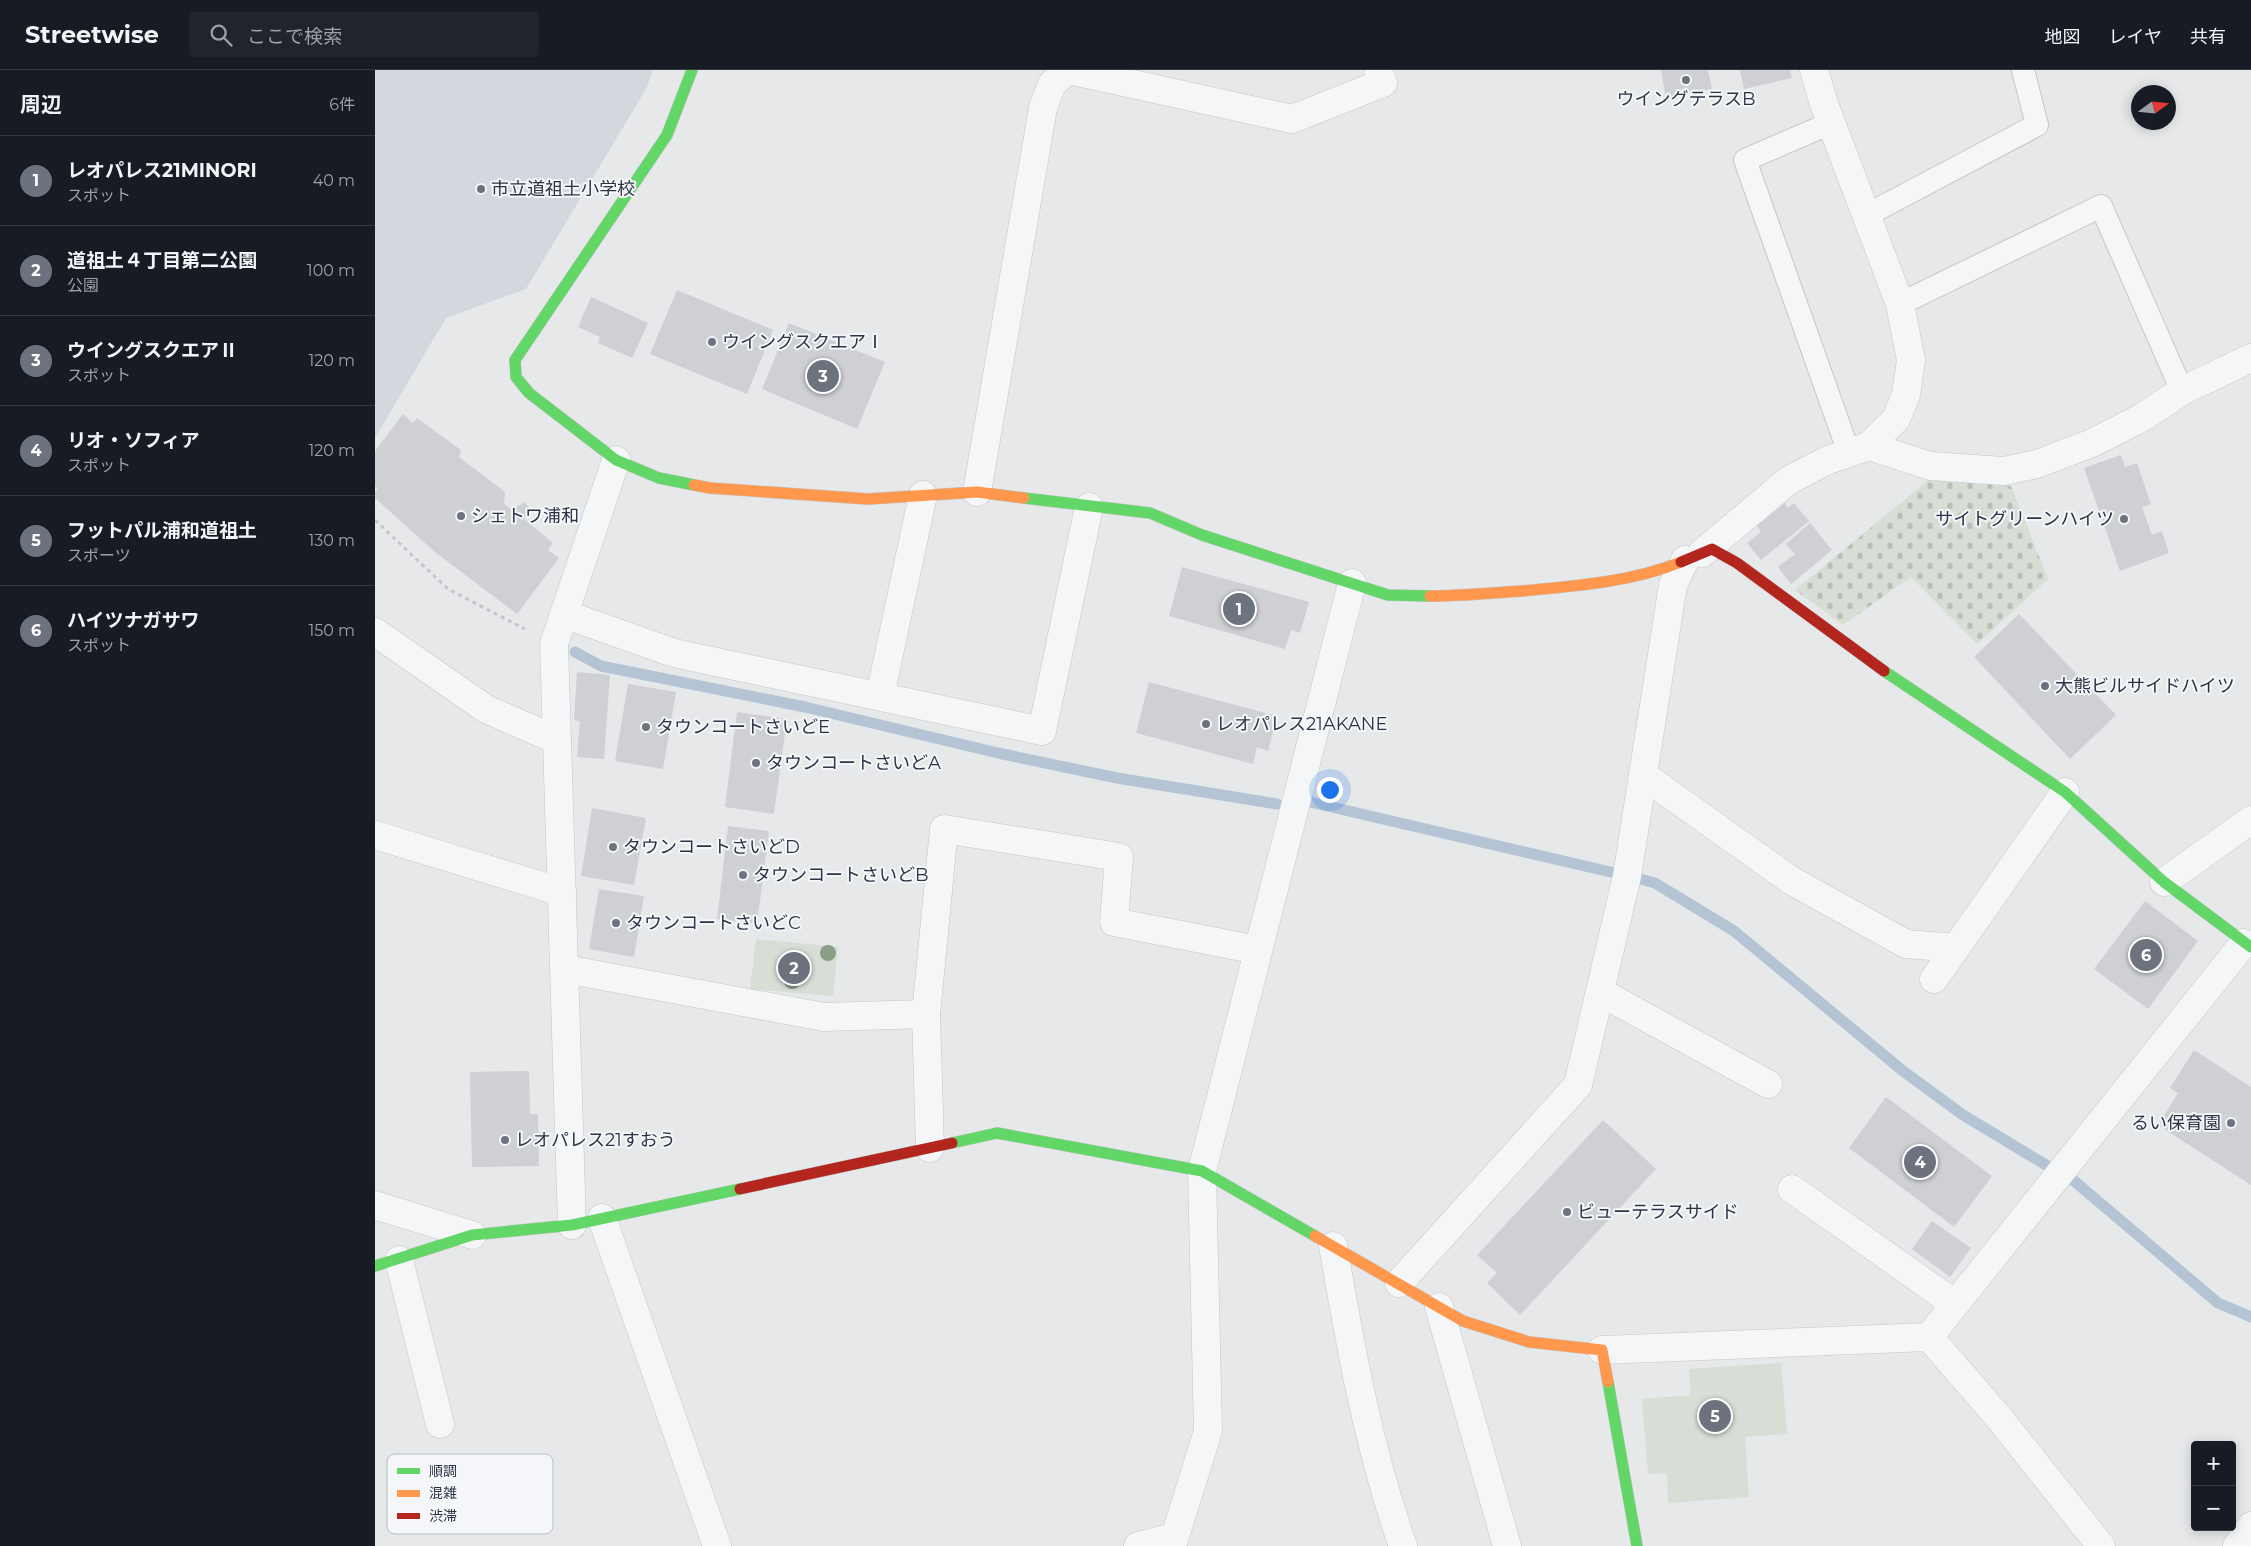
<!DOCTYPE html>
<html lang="ja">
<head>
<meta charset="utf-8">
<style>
	:root { --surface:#171b24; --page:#20242c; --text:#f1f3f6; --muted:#9ea1a6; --line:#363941; --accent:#6c737f }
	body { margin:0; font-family:Montserrat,"Noto Sans JP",sans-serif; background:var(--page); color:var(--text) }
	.controls { position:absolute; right:15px; bottom:15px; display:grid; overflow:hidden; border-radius:5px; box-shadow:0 2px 12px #0003 }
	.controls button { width:45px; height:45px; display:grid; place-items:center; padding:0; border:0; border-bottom:1px solid var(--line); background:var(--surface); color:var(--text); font:25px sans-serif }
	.compass { position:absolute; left:1756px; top:15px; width:45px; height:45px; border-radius:50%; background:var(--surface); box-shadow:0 2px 12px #0003; rotate:75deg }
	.you { position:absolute; left:954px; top:719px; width:18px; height:18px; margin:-12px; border:4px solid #fff; border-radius:50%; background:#1a73e8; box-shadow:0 0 0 8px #1a73e833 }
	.badge { display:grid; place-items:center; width:32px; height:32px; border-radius:50%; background:var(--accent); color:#fff; font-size:16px; font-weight:700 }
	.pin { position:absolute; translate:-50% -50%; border:2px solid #fff; box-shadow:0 1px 5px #0006 }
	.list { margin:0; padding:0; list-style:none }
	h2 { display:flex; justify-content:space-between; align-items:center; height:65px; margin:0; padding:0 20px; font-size:21px }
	h2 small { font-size:16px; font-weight:400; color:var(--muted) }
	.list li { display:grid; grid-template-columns:32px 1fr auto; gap:15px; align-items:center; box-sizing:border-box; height:90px; padding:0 20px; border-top:1px solid var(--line) }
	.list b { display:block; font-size:19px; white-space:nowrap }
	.list p { margin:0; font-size:16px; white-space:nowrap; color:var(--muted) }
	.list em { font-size:16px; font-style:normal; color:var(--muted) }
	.icon { flex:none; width:28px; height:28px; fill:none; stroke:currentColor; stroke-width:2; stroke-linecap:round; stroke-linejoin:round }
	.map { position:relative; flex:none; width:1876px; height:1476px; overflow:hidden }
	header { display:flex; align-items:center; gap:30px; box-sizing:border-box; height:70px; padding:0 25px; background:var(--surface); border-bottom:1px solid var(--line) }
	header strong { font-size:24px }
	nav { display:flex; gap:28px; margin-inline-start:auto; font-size:18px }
	.search { width:350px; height:45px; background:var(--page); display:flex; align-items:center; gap:12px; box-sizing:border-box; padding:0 18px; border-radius:5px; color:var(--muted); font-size:19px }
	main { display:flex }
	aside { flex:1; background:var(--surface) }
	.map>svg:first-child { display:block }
	.built { fill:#d4d7dd }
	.cemetery { fill:url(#cemetery-stones) }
	.green { fill:#d6ded6 }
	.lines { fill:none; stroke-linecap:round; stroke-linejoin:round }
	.stream { stroke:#b4c4d5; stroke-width:11 }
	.building { fill:#ced0d3 }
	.lane-casing { stroke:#c4c6c8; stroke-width:24 }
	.street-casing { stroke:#c4c6c8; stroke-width:29 }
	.fast-casing { stroke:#c4c6c8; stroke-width:12 }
	.slow-casing { stroke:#c4c6c8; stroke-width:12 }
	.jam-casing { stroke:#c4c6c8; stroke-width:12 }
	.path { stroke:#c5c6ca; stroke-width:3; stroke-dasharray:4 4; stroke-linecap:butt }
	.lane { stroke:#f5f6f7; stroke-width:22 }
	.street { stroke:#f5f6f7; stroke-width:28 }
	.fast { stroke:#63d668; stroke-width:11 }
	.slow { stroke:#ff974d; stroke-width:11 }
	.jam { stroke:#b3261e; stroke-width:11 }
	.tree { fill:#8a9e88 }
	.poi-dot { fill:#6c737f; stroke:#f4f6f9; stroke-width:2 }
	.labels { text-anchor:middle; stroke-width:4; stroke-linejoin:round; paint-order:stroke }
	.poi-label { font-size:18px; fill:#2b3445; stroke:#f4f6f9; text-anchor:start }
	.key { fill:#f4f6f9; stroke:#b8bcc3; stroke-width:1 }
	.key-label { font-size:14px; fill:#2b3445 }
</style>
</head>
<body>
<header>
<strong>Streetwise</strong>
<div class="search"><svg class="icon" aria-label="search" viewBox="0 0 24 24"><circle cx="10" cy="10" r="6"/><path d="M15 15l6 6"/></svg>ここで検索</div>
<nav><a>地図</a><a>レイヤ</a><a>共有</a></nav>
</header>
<main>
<aside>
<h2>周辺<small>6件</small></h2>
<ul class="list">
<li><span class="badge">1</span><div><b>レオパレス21MINORI</b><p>スポット</p></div><em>40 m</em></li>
<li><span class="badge">2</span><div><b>道祖土４丁目第二公園</b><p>公園</p></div><em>100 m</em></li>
<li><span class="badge">3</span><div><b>ウイングスクエアⅡ</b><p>スポット</p></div><em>120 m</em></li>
<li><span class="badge">4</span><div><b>リオ・ソフィア</b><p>スポット</p></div><em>120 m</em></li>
<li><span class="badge">5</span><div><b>フットパル浦和道祖土</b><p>スポーツ</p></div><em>130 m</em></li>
<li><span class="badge">6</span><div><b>ハイツナガサワ</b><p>スポット</p></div><em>150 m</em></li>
</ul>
</aside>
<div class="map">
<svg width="1876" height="1476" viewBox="0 0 1876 1476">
	<defs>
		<pattern id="cemetery-stones" width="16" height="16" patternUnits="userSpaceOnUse" patternTransform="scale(1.25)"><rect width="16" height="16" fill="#d6ded6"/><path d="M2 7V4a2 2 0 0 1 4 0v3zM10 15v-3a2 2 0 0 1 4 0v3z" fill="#b8bfb9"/></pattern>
	</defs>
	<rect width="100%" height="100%" fill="#e6e8ea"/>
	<!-- built -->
	<polygon class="built" points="0,0 278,0 271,19 151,219 71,248 0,368"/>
	<!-- cemetery -->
	<polygon class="cemetery" points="1556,408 1636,416 1673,509 1602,574 1536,507 1468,555 1420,520"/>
	<!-- green -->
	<g class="green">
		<polygon points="381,869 463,877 458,926 375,919"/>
		<polygon points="1406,1293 1412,1364 1370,1367 1374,1427 1293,1433 1292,1403 1273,1404 1267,1329 1316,1325 1314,1299"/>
	</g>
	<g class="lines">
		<!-- stream -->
		<g class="stream">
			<polyline points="200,582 226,596 430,637 623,683 742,708 902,734"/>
			<polyline points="935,732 1240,803"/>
			<polyline points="1265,809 1280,813 1359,861 1528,1001 1588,1045 1676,1098"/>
			<polyline points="1698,1110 1843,1233 1876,1247"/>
		</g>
	</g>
	<!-- building -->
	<g class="building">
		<polygon points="1286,0 1333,0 1337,19 1291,28"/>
		<polygon points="1365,0 1415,0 1417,8 1369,19"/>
		<polygon points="302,220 398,260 372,324 275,284"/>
		<polygon points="216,227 273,253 257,288 223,273 225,267 203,257"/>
		<polygon points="414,253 510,292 482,359 387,319"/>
		<polygon points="28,344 38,353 42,348 86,380 84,387 130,422 129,434 137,440 149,432 153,436 153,443 149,449 178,473 173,480 184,488 142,544 60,482 0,428 0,422 3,419 0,416 0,381"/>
		<polygon points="1746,385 1750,397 1762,393 1776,434 1767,437 1777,465 1787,461 1794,483 1745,501 1709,398"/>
		<polygon points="1410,433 1413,438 1419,433 1434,451 1386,490 1372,473 1386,462 1382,456"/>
		<polygon points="1435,453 1457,480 1416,514 1403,497 1420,484 1411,474"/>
		<polygon points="807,497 934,532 925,563 916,560 910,579 794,546"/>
		<polygon points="1644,544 1741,645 1695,689 1599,587"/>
		<polygon points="202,602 235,605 229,689 202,687 205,651 199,650"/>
		<polygon points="774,612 902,646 893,681 882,677 878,694 761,663"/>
		<polygon points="253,614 301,622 288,699 240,691"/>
		<polygon points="362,642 412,649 399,744 350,737"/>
		<polygon points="217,738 271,748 259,815 206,806"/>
		<polygon points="353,756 394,761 382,854 342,849"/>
		<polygon points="224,819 269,826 259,887 214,879"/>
		<polygon points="1770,831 1823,871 1773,939 1719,899"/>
		<polygon points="1819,980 1876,1017 1876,1115 1783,1055 1803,1023 1795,1018"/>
		<polygon points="154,1001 155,1044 163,1044 164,1096 97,1097 95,1002"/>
		<polygon points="1511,1027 1617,1106 1579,1157 1474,1078"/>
		<polygon points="1228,1050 1281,1099 1145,1245 1112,1213 1122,1203 1102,1185"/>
		<polygon points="1557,1151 1596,1178 1575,1207 1537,1179"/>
	</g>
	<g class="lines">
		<!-- lane casing -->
		<g class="lane-casing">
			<g id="lane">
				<polyline points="1456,53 1370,90 1474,383"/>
				<polyline points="1490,146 1662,55 1648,0"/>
				<polyline points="1525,234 1726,136 1807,321"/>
			</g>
		</g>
		<!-- street casing -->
		<g class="street-casing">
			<g id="street">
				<polyline points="694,0 917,49 1008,13 1003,0"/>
				<polyline points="1439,0 1449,34 1525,234 1536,290 1531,325 1521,349 1494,376"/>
				<polyline points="602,422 668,38 677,14 693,0"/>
				<polyline points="1327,483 1414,410 1453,390 1494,376 1555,396 1629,401 1662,394 1717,373 1768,347 1807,321 1876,288"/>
				<polyline points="189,544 299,583 667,661 714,437"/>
				<polyline points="0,562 111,639 182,670"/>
				<polyline points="505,626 548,425"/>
				<polyline points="1268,705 1417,811 1531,874 1581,878"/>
				<polyline points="0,765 187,822"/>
				<polyline points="1789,812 1876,750"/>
				<polyline points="190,899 449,947 551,944 555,1078"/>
				<polyline points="1559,909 1690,722"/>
				<polyline points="1225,922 1393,1014"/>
				<polyline points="551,944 569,759 744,787 739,852 883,880"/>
				<polyline points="1417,1119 1580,1234"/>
				<polyline points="0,1135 97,1165"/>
				<polyline points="227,1148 342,1476"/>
				<polyline points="197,1155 179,574 241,390"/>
				<path d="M 958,1176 C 976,1279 993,1377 1028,1476"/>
				<polyline points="24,1190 65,1354"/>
				<polyline points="1024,1213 1203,1015 1252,806 1298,515 1310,490"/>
				<polyline points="1064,1237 1132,1476"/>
				<polyline points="1227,1280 1554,1267"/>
				<polyline points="763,1476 798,1467"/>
				<polyline points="797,1476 833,1361 827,1101 977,513"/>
				<polyline points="1726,1476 1625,1349 1554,1267 1869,873"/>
				<polyline points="1862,1476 1876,1456"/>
			</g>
		</g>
		<!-- fast casing -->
		<g class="fast-casing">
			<g id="fast">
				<polyline points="317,0 292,65 140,290 141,307 154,323 241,390 284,408 319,415"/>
				<polyline points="649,428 775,443 827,465 1013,525 1055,526"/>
				<polyline points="1509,601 1690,722 1789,812 1876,877"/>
				<polyline points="577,1073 622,1063 827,1101 940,1166"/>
				<polyline points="0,1196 97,1165 197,1155 365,1119"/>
				<polyline points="1233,1312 1262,1476"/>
			</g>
		</g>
		<!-- slow casing -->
		<g class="slow-casing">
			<g id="slow">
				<polyline points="319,415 335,418 493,429 602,422 649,428"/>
				<path d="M 1055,526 C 1086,526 1117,523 1147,521 C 1200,516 1257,512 1306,492"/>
				<polyline points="940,1166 1088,1251 1154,1272 1227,1280 1233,1312"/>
			</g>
		</g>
		<!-- jam casing -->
		<g class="jam-casing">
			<g id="jam">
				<polyline points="1306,492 1337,479 1362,493 1509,601"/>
				<polyline points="365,1119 577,1073"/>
			</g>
		</g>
		<!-- path -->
		<polyline class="path" points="0,450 73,519 150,559"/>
		<!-- lane -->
		<use href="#lane" class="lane"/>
		<!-- street -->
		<use href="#street" class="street"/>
		<!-- fast -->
		<use href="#fast" class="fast"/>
		<!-- slow -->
		<use href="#slow" class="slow"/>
		<!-- jam -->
		<use href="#jam" class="jam"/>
	</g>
	<!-- trees -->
	<g class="tree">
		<circle cx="453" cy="883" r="8"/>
		<circle cx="417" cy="911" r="8"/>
	</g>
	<!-- markers -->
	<g class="poi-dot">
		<circle cx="1311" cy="10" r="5"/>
		<circle cx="106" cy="119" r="5"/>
		<circle cx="337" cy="272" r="5"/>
		<circle cx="86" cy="446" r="5"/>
		<circle cx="1749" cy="449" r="5"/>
		<circle cx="1670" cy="616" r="5"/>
		<circle cx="831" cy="654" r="5"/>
		<circle cx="271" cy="657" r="5"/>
		<circle cx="381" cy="693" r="5"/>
		<circle cx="238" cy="777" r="5"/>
		<circle cx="368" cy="805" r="5"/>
		<circle cx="241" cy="853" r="5"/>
		<circle cx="1856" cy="1053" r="5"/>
		<circle cx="130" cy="1070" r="5"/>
		<circle cx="1192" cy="1142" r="5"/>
	</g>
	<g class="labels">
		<!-- poi labels -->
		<g class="poi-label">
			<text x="1311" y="35" text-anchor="middle">ウイングテラスB</text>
			<text x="116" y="125">市立道祖土小学校</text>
			<text x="347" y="278">ウイングスクエアⅠ</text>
			<text x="96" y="452">シェトワ浦和</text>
			<text x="1739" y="455" text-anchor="end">サイトグリーンハイツ</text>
			<text x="1680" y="622">大熊ビルサイドハイツ</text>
			<text x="841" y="660">レオパレス21AKANE</text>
			<text x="281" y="663">タウンコートさいどE</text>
			<text x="391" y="699">タウンコートさいどA</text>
			<text x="248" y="783">タウンコートさいどD</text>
			<text x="378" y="811">タウンコートさいどB</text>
			<text x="251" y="859">タウンコートさいどC</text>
			<text x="1846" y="1059" text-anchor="end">るい保育園</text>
			<text x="140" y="1076">レオパレス21すおう</text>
			<text x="1202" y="1148">ビューテラスサイド</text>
		</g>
	</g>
	<!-- legend -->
	<rect x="12" y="1384" width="166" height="80" rx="8" class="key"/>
	<rect x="22" y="1398" width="23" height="6" fill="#63d668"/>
	<rect x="22" y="1420" width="23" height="7" fill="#ff974d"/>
	<rect x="22" y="1443" width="23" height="6" fill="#b3261e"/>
	<g class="key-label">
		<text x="54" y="1406">順調</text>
		<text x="54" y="1428">混雑</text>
		<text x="54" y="1451">渋滞</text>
	</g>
</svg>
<div class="controls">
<button>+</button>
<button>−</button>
</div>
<svg class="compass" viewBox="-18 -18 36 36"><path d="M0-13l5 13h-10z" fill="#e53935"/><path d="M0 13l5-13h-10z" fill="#9ea1a6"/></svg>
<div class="you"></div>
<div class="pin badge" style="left:864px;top:539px">1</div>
<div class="pin badge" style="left:419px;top:898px">2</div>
<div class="pin badge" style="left:448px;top:306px">3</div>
<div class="pin badge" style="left:1545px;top:1092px">4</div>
<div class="pin badge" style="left:1340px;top:1346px">5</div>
<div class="pin badge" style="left:1771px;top:885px">6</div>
</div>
</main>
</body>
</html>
